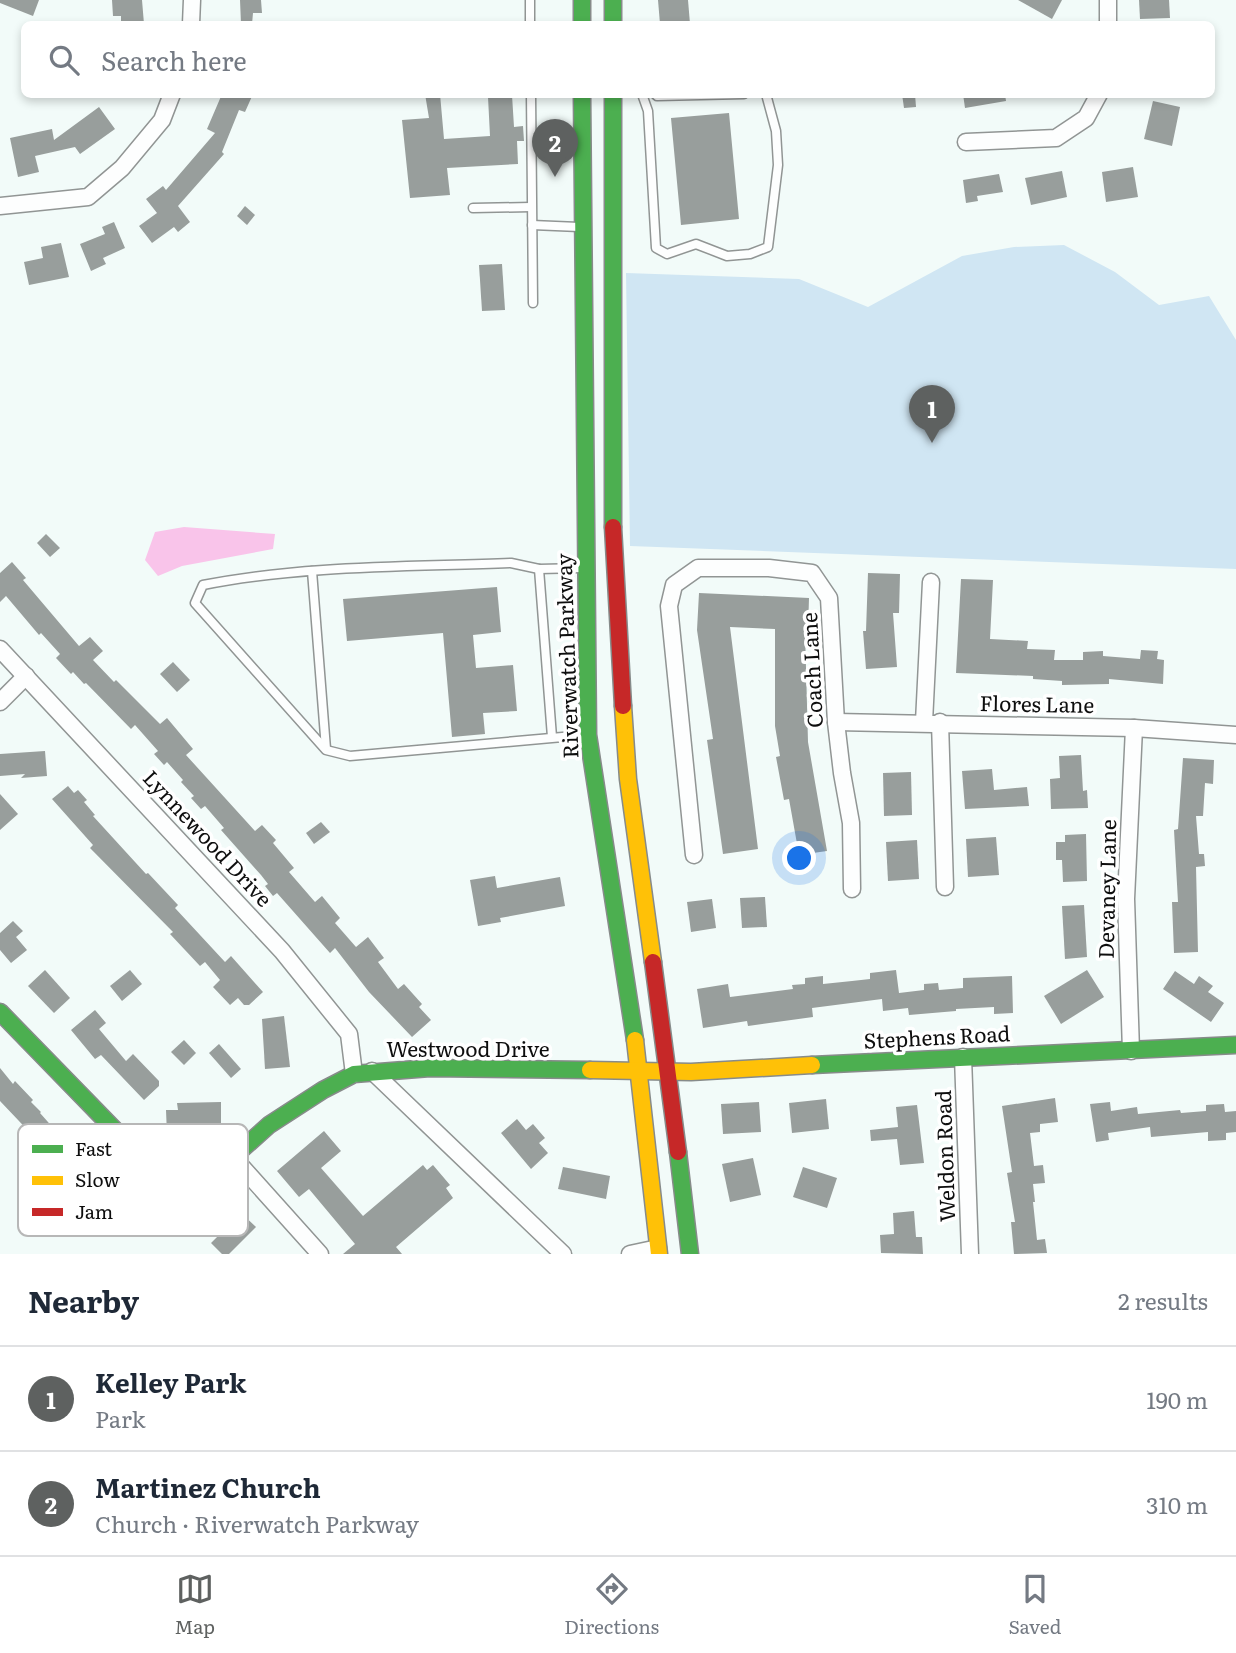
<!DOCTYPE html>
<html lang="en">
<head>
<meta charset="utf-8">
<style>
	:root { --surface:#fff; --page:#f2f2f3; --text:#1f2937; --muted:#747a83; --line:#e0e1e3; --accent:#5e6160 }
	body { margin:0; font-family:Literata,serif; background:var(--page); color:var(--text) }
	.you { position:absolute; left:800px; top:859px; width:24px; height:24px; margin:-18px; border:5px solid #fff; border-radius:50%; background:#1a73e8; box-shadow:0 0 0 10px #1a73e833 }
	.badge { display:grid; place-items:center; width:46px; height:46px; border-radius:50%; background:var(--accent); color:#fff; font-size:23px; font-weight:700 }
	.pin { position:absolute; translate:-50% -58px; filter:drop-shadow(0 2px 4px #0008) }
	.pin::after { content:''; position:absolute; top:37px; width:24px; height:21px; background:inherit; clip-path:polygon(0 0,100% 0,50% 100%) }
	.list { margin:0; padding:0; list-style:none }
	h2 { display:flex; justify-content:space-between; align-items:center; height:91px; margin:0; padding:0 28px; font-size:30px }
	h2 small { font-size:23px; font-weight:400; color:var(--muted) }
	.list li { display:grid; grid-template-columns:46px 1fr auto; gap:21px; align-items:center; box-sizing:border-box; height:105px; padding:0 28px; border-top:2px solid var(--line) }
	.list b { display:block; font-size:26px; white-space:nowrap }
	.list p { margin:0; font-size:23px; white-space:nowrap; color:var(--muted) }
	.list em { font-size:23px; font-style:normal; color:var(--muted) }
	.icon { flex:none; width:38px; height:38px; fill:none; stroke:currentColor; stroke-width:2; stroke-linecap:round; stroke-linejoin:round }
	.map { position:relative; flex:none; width:1236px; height:1254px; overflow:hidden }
	.search { position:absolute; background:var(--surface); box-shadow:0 4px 10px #0003; left:21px; right:21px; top:21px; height:77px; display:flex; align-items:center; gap:18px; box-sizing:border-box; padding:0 24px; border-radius:10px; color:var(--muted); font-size:26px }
	.sheet { height:301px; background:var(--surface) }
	nav { display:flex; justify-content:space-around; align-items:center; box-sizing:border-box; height:98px; border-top:2px solid var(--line); background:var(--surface); font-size:19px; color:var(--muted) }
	nav a { display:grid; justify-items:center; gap:4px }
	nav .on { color:var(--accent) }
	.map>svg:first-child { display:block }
	.green { fill:#d0e6f3 }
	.water { fill:#f9c4ea }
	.building { fill:#989e9c }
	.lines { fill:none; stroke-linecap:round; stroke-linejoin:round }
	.lane-casing { stroke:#919594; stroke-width:11 }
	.street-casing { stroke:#919594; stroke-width:19 }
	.fast-casing { stroke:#878b8a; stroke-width:19 }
	.slow-casing { stroke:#878b8a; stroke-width:19 }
	.jam-casing { stroke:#878b8a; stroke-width:19 }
	.lane { stroke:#fdfefe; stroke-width:8 }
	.street { stroke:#fdfefe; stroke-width:16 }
	.fast { stroke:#4caf50; stroke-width:16 }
	.slow { stroke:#ffc107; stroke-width:16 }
	.jam { stroke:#c62828; stroke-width:16 }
	.labels { text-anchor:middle; stroke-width:7; stroke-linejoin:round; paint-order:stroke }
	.street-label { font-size:21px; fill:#0e0e0e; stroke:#fff }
	.key { fill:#fff; stroke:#b7b7b7; stroke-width:2 }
	.key-label { font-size:19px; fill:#0e0e0e }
</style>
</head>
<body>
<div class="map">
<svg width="1236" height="1254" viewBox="0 0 1236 1254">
	<rect width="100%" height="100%" fill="#f2fbf9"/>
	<!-- green -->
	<polygon class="green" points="1064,245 1115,272 1159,305 1209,296 1236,340 1236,569 630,546 626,273 799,279 868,307 962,256 1014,247"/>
	<!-- water -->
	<polygon class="water" points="184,527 275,534 273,549 182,566 158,576 145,560 155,532"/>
	<!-- building -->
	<g class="building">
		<polygon points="0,0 39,0 33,16 0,3"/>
		<polygon points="112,0 142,0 144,24 121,24 121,16 113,16"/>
		<polygon points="240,0 261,0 262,13 253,13 252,24 241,24"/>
		<polygon points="658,0 688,0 690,24 660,24"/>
		<polygon points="1018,0 1062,0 1052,19"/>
		<polygon points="1139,0 1169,0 1170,18 1140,19"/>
		<polygon points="222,94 253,94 245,112 239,110 222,152 224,154 178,206 190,222 178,232 174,227 152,243 139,226 157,213 146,199 163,186 166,190 215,133 207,129"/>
		<polygon points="425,94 440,94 444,139 490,136 488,97 512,95 514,127 523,126 524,141 517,141 518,164 447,168 450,195 410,198 402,120 429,118"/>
		<polygon points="902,94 915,94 916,107 904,108"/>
		<polygon points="963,94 1005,94 1006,101 965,108"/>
		<polygon points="1153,101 1180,107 1172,146 1144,139"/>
		<polygon points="99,107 115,129 80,154 75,147 35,156 39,172 18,177 10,138 52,129 54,140"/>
		<polygon points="729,113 739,219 681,225 671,118"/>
		<polygon points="1133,167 1138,197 1106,202 1102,172"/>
		<polygon points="1062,171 1067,197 1031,205 1025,178"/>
		<polygon points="999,174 1003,192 977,196 978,201 966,203 963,180"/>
		<polygon points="245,206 255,215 247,225 237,216"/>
		<polygon points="114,222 125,248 103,258 106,264 91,271 80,244 105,234 102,227"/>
		<polygon points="61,243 69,277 29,285 24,262 43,258 41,247"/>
		<polygon points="502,264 505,310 482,311 479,265"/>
		<polygon points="46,534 60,548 50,557 37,543"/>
		<polygon points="12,562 26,578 23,580 79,646 90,637 103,651 93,660 114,682 116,680 160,724 167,718 193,749 186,755 255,831 262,825 276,840 273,843 294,868 289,872 315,902 322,896 340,918 335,923 356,947 368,937 384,958 378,962 398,989 404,984 422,1004 419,1007 431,1020 412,1037 369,992 335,948 330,953 277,893 273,896 265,886 268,884 261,875 221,830 224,828 205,806 201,809 191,798 194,796 181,782 183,780 167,762 164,765 154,754 158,751 135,725 131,729 86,683 84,684 73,672 71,674 56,658 60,654 41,633 39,635 6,596 0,602 0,573"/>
		<polygon points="868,573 900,574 899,613 893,613 897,667 866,669 863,631 866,631"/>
		<polygon points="961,579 993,580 990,639 1028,641 1027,649 1055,650 1054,660 1083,660 1083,652 1103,651 1103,656 1140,659 1141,650 1158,651 1157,659 1164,660 1163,684 1109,679 1109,684 1062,685 1062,681 1033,679 1033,676 956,673"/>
		<polygon points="497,587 501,632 473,635 476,668 513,665 517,711 483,713 485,734 452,737 443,633 347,641 343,599"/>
		<polygon points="699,593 809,598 808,631 805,631 808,742 827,851 799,855 789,799 784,800 776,757 780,756 775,726 775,629 730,627 758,849 723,854 707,740 713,739 697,630"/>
		<polygon points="173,662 190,680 177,692 160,674"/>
		<polygon points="45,751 47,776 21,778 25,774 0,776 0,754"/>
		<polygon points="1081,755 1083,791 1087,790 1088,808 1051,809 1050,779 1060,778 1059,756"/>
		<polygon points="1183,758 1214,760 1213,784 1205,783 1203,816 1196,816 1199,854 1204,854 1205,866 1196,867 1198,952 1174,953 1172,902 1178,902 1174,830 1178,829"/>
		<polygon points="992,769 994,790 1027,787 1029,806 965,809 962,771"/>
		<polygon points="911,772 912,815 884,816 883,773"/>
		<polygon points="68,786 74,793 78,790 87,800 84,802 95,815 93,816 146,874 148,873 178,905 175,908 225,962 231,956 263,992 249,1005 244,1005 238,998 230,1005 213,987 220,980 205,962 200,966 170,934 173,932 90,848 93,845 52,799"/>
		<polygon points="0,794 18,814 0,830"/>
		<polygon points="321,822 330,832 314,844 306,833"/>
		<polygon points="1086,834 1087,881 1063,882 1062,860 1056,860 1056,842 1065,842 1065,835"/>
		<polygon points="996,837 999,875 968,877 966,839"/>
		<polygon points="917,840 919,879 888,881 886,842"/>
		<polygon points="495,876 497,888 560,877 565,906 500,918 501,922 478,926 470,880"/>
		<polygon points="765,897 767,927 742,928 740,898"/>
		<polygon points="712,899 716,928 691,932 687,902"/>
		<polygon points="1084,905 1087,957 1065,959 1062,906"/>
		<polygon points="13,921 23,931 16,937 27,950 11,963 0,950 0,933"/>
		<polygon points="45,970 70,998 54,1013 28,986"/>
		<polygon points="130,970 142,984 122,1001 110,986"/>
		<polygon points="896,970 899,993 924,990 924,984 938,983 939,990 963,988 963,978 1012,976 1013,1013 994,1014 994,1007 956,1009 956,1011 909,1015 908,1008 883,1011 882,999 812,1008 813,1017 748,1026 747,1021 703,1028 697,989 728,984 730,997 793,989 792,985 805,984 805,978 823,976 823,984 852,981 870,979 870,973"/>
		<polygon points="1087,970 1104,997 1061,1024 1044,996"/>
		<polygon points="1175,971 1194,984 1199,976 1213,986 1208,992 1224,1003 1211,1022 1163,989"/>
		<polygon points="95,1010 106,1023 99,1029 126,1061 133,1054 159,1081 159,1086 144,1100 101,1055 95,1059 71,1030"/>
		<polygon points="284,1016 290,1067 265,1069 262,1019"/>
		<polygon points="184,1040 196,1053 184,1065 171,1052"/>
		<polygon points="219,1044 241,1069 231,1078 209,1053"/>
		<polygon points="0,1068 13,1084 15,1081 33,1100 31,1102 41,1112 40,1113 79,1157 64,1171 51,1156 48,1158 34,1142 37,1140 0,1101"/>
		<polygon points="1055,1098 1058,1122 1040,1124 1040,1132 1030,1133 1034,1166 1043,1165 1045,1183 1033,1184 1035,1202 1033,1202 1037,1240 1045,1239 1047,1253 1014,1254 1011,1222 1015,1222 1007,1173 1012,1172 1002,1106"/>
		<polygon points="826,1099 829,1129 792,1133 789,1103"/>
		<polygon points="221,1102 221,1124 211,1124 211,1135 167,1135 166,1110 178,1110 177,1103"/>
		<polygon points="759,1102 761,1132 723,1134 721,1104"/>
		<polygon points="1110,1102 1111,1111 1137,1107 1138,1114 1180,1110 1181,1113 1206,1111 1206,1105 1224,1104 1225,1112 1236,1111 1236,1132 1226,1133 1226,1140 1208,1141 1208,1132 1151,1137 1150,1127 1108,1133 1109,1140 1096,1142 1090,1104"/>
		<polygon points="917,1105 924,1163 900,1165 897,1139 871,1141 870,1130 898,1127 896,1107"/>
		<polygon points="517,1119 526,1130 533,1124 545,1138 539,1143 548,1153 531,1169 501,1133"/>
		<polygon points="324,1131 341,1151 321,1168 363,1216 423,1165 427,1170 433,1165 450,1185 446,1188 453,1198 396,1247 402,1254 343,1254 355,1244 309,1189 299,1197 277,1171"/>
		<polygon points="753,1158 761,1195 730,1202 722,1164"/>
		<polygon points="563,1167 610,1176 606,1199 558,1189"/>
		<polygon points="803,1167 837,1178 827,1208 793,1197"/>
		<polygon points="238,1210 256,1227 229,1254 222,1254 211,1243 223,1231 220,1228"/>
		<polygon points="914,1211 916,1237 922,1237 923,1254 881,1253 880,1235 894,1234 893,1213"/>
	</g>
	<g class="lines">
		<!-- lane casing -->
		<g class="lane-casing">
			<g id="lane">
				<polyline points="530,0 530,24"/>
				<polyline points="531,94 533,303"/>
				<polyline points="642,94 648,111 656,248 667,254 696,244 727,256 750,254 768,247 778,165 776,131 766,94"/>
				<polyline points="655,94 657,96 744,94"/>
				<polyline points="473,208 531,207"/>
				<polyline points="532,225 579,227"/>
				<path d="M 582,568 L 539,569 L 511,563 C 409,567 304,565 203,585 L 195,603 L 326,750 L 350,756 L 585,735"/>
				<polyline points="539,569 552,737"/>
				<polyline points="312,571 326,749"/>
			</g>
		</g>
		<!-- street casing -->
		<g class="street-casing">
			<g id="street">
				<polyline points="1108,0 1108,24"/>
				<polyline points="191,24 192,0"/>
				<polyline points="966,142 1056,138 1086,118 1099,94"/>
				<polyline points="0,206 88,197 122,168 162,120 172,94"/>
				<polyline points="0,649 282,951 349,1034 354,1074"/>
				<polyline points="0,702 26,676"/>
				<polyline points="836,722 1134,728 1236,735"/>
				<polyline points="924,722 931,582"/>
				<polyline points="940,722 945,887"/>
				<polyline points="694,855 669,606 674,585 698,568 769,568 812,573 829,598 836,722 842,773 851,823 852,889"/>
				<polyline points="1131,1051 1126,899 1134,728"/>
				<polyline points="963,1057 970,1254"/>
				<polyline points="372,1071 563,1254"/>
				<polyline points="233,1157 320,1254"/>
				<polyline points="630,1254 658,1248"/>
			</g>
		</g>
		<!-- fast casing -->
		<g class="fast-casing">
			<g id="fast">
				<polyline points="582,0 582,24"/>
				<polyline points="613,0 613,24"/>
				<polyline points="582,94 588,735 635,1040"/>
				<polyline points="613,94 613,527"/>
				<polyline points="0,1012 184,1201 269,1125 323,1090 354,1074 430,1068 590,1070"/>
				<polyline points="812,1065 1236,1045"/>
				<polyline points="678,1152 690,1254"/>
			</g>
		</g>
		<!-- slow casing -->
		<g class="slow-casing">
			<g id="slow">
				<polyline points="623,706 628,779 653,962"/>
				<polyline points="635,1040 659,1254"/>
				<polyline points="590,1070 691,1072 812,1065"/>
			</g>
		</g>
		<!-- jam casing -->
		<g class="jam-casing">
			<g id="jam">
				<polyline points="613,527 623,706"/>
				<polyline points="653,962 678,1152"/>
			</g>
		</g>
		<!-- lane -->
		<use href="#lane" class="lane"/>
		<!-- street -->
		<use href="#street" class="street"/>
		<!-- fast -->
		<use href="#fast" class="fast"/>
		<!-- slow -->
		<use href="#slow" class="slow"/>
		<!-- jam -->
		<use href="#jam" class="jam"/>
	</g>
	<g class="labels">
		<!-- street labels -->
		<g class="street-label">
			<text transform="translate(568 656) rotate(-92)" y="7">Riverwatch Parkway</text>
			<text transform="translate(813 670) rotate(-93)" y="7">Coach Lane</text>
			<text transform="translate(1037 705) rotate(1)" y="7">Flores Lane</text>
			<text transform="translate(207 839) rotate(47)" y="7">Lynnewood Drive</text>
			<text transform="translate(1108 889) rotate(-89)" y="7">Devaney Lane</text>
			<text transform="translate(937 1038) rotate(-3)" y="7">Stephens Road</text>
			<text x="468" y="1057">Westwood Drive</text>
			<text transform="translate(946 1156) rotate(-92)" y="7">Weldon Road</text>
		</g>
	</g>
	<!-- legend -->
	<rect x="18" y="1124" width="230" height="112" rx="10" class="key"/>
	<rect x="32" y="1145" width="31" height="8" fill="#4caf50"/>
	<rect x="32" y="1176" width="31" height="9" fill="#ffc107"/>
	<rect x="32" y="1208" width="31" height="8" fill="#c62828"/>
	<g class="key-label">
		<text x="75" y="1156">Fast</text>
		<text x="75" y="1187">Slow</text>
		<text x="75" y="1219">Jam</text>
	</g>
</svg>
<div class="you"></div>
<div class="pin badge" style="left:932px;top:443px">1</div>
<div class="pin badge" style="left:555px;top:177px">2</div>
<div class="search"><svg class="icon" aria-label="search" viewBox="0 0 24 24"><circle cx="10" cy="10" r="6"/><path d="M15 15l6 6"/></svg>Search here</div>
</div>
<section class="sheet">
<h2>Nearby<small>2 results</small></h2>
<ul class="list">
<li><span class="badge">1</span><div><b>Kelley Park</b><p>Park</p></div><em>190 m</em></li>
<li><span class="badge">2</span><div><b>Martinez Church</b><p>Church · Riverwatch Parkway</p></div><em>310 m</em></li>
</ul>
</section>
<nav>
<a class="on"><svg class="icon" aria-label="map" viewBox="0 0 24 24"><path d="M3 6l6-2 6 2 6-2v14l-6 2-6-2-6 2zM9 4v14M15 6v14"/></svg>Map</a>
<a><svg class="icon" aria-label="directions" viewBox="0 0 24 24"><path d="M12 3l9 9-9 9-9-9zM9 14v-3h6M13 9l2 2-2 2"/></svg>Directions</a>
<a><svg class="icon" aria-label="saved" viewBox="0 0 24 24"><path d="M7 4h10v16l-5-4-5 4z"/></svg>Saved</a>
</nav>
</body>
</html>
